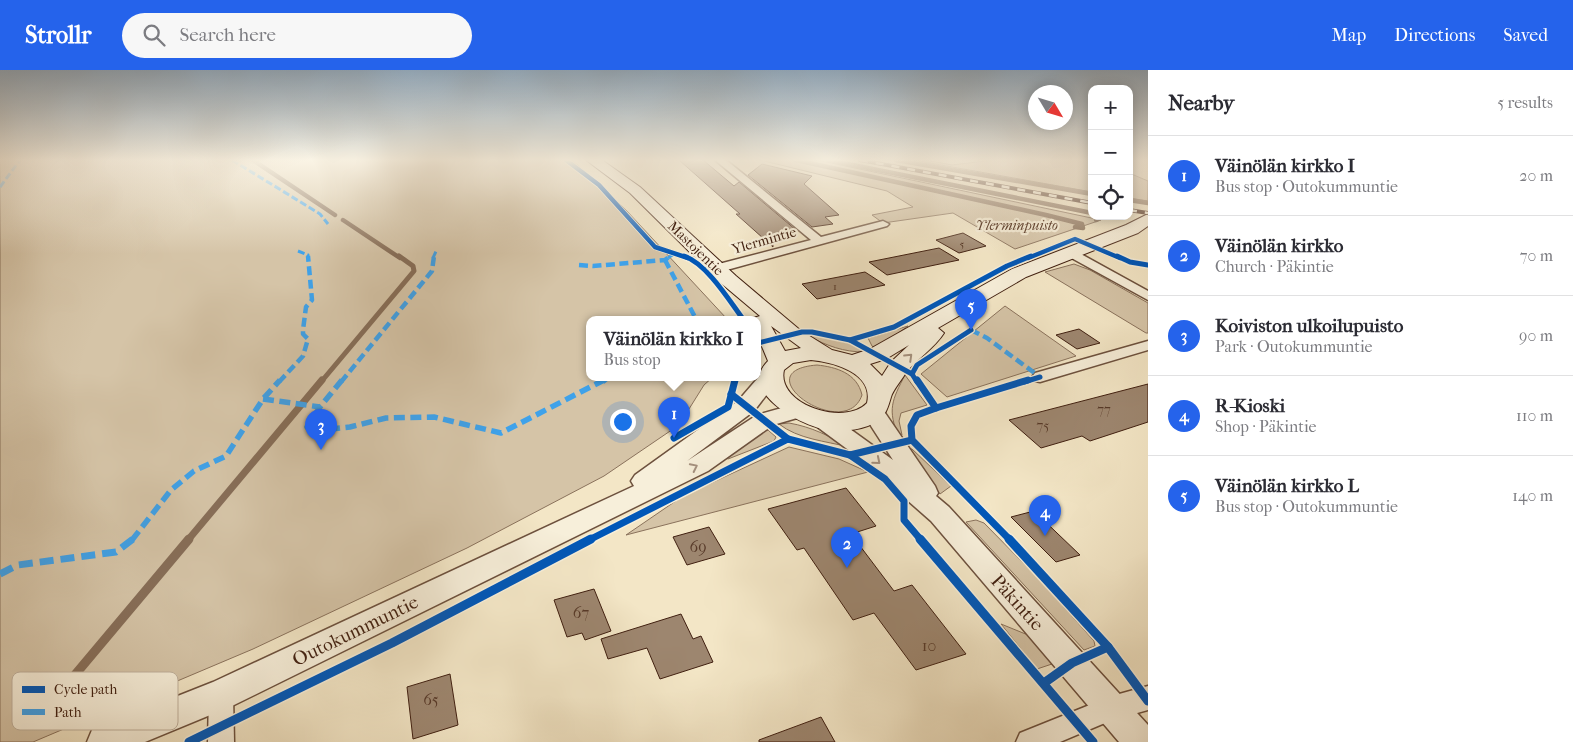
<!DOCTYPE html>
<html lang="en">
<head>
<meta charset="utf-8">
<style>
	:root { --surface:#fff; --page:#f7f7f7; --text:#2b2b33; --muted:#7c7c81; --line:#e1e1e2; --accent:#2563eb }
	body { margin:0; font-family:"IM FELL French Canon",serif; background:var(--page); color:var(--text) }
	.controls { position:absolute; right:15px; top:15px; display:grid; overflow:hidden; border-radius:10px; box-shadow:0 2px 12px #0003 }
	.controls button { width:45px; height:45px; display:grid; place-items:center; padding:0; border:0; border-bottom:1px solid var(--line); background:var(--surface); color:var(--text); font:25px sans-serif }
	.compass { position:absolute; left:1028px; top:15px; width:45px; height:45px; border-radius:50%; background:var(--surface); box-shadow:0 2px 12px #0003; rotate:128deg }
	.you { position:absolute; left:622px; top:351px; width:18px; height:18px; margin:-12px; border:4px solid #fff; border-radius:50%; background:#1a73e8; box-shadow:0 0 0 8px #1a73e833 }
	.badge { display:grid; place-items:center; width:32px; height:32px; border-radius:50%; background:var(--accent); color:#fff; font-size:16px; font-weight:700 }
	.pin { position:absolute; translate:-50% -41px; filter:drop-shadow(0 1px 2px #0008) }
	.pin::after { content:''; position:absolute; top:26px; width:18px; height:15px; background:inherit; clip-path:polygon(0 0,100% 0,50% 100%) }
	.popup { position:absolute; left:586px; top:246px; width:175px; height:65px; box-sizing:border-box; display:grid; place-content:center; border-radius:10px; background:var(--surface); filter:drop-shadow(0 1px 4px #0005); font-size:16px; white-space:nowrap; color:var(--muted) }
	.popup b { font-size:19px; color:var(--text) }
	.popup::after { content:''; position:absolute; left:50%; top:100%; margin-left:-10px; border:10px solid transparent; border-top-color:var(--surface) }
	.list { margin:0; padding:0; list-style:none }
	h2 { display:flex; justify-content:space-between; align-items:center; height:65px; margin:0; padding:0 20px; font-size:21px }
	h2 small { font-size:16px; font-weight:400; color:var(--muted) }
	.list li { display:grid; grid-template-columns:32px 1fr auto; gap:15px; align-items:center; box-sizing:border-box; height:80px; padding:0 20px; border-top:1px solid var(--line) }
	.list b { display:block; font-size:19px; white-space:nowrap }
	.list p { margin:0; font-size:16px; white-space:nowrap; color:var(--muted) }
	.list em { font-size:16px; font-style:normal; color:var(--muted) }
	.icon { flex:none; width:28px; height:28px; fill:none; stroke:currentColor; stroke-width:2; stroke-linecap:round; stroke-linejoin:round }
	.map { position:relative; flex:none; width:1148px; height:672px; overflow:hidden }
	header { display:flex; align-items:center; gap:30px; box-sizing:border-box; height:70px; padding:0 25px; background:var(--accent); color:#fff }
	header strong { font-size:24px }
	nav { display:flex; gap:28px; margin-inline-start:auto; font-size:18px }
	.search { width:350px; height:45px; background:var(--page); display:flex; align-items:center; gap:12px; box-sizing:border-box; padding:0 18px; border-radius:28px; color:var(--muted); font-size:19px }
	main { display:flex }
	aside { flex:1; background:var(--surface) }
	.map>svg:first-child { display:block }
	.green { fill:#d5c4a7; stroke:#8a725c }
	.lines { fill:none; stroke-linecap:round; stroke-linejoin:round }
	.stream-far3 { stroke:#876e58; stroke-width:4.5 }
	.stream-far2 { stroke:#876e58; stroke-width:5 }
	.stream-far1 { stroke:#876e58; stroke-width:7 }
	.stream { stroke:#876e58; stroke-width:9 }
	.building { fill:#9d866f; stroke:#401f10 }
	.minor-casing { stroke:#6d513e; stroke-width:3 }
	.tertiary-casing { stroke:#6d513e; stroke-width:3 }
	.secondary-casing { stroke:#401f10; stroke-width:2 }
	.minor { fill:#f7efda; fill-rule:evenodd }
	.tertiary { fill:#f7efda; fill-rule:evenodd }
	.secondary { fill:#f7efda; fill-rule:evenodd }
	.rail-casing { stroke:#401f10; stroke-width:4 }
	.rail { stroke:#f7efda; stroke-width:2.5; stroke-dasharray:8; stroke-linecap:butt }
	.quiet-far3 { stroke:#3fa2ea; stroke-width:3; stroke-dasharray:7 3; stroke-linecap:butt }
	.quiet-far2 { stroke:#3fa2ea; stroke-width:4.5; stroke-dasharray:9 4.5; stroke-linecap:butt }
	.quiet-far1 { stroke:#3fa2ea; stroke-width:5.5; stroke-dasharray:11 5.5; stroke-linecap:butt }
	.quiet { stroke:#3fa2ea; stroke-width:7; stroke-dasharray:14 7; stroke-linecap:butt }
	.cycleway-far3-casing { stroke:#f7efda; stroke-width:6 }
	.cycleway-far2-casing { stroke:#f7efda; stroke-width:8 }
	.cycleway-far1-casing { stroke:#f7efda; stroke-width:10 }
	.cycleway-casing { stroke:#f7efda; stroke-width:12 }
	.cycleway-far3 { stroke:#0057b8; stroke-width:4.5 }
	.cycleway-far2 { stroke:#0057b8; stroke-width:5 }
	.cycleway-far1 { stroke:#0057b8; stroke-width:7 }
	.cycleway { stroke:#0057b8; stroke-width:9 }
	.oneway { stroke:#a5917f }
	.labels { text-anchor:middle; stroke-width:4.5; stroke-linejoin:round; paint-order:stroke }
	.far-number-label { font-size:11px; fill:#573928 }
	.far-park-label { font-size:14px; font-style:italic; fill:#654836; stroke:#f7efda }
	.far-street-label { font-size:14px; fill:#401f10; stroke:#f7efda }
	.number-label { font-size:14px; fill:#573928 }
	.near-number-label { font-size:16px; fill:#573928 }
	.near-street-label { font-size:19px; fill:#401f10; stroke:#f7efda }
	.key { fill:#f7efda; stroke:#c0b19d; stroke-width:1 }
	.key-label { font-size:14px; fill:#401f10 }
</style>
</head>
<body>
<header>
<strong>Strollr</strong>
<div class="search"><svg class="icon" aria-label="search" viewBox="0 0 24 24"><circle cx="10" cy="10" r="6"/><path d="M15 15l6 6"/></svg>Search here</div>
<nav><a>Map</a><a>Directions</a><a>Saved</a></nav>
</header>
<main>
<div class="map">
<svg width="1148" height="672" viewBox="0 0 1148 672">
	<rect width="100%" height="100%" fill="#f3e6c6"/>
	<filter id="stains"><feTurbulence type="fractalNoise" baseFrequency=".004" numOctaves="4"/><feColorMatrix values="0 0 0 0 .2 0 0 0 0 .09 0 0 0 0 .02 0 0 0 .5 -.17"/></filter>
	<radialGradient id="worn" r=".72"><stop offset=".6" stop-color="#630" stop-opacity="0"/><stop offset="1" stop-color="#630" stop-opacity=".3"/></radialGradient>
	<!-- green -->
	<g class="green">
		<polygon points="0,90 571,90 579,96 626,140 727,249 590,249 590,307 713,307 704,315 679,355 604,406 467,478 253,579 33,672 0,672"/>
		<polygon points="760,90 817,90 1101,150 1015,179 953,143 883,153 872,145 913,137 887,121"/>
		<polygon points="913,90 925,90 952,95 993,90 1092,90 1092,122"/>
		<polygon points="1129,103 1148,111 1148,131 1129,128"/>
		<polygon points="1074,194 1090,200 1148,233 1148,263 1146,263 1045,202"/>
		<polygon points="1005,236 1076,286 947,327 921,304"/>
		<polygon points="908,256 876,279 872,276 868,268"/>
		<path d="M 812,264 L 852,274 L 865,282 C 843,282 828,276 808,266 Z"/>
		<path d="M 817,295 C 836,297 857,303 862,325 C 845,374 741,301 817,295 Z"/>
		<path d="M 905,305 L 927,335 L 901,343 L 899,351 L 902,365 L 899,367 C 887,340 892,330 905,305 Z"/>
		<path d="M 789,353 C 812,357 829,366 849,377 C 825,371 798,369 779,354 Z"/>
		<polygon points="763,360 768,360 776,367 774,371 728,389 725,387"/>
		<polygon points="789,377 839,389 868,402 626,465 683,426"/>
		<polygon points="906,378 912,379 951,416 940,424"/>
		<polygon points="976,450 984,453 1039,509 1094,571 1095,576 1084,580 966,452"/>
		<polygon points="1001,554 1028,565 1055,593 1037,599"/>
	</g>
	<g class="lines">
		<!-- stream-far3 -->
		<g class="stream-far3">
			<polyline points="253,90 335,145"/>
			<polyline points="796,90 1046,145 1082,154 1083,158 1075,157"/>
			<polyline points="828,90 1092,143"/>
			<polyline points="896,90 1092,124"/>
			<polyline points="1129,130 1148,133"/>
			<polyline points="343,150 400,188"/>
			<polyline points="1096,150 1103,146"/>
		</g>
		<!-- stream-far2 -->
		<polyline class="stream-far2" points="321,312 414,201 413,196 399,186"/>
		<!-- stream-far1 -->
		<polyline class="stream-far1" points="188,470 322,310"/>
		<!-- stream -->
		<polyline class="stream" points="58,625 189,469"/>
	</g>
	<!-- building -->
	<g class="building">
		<polygon points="679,90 703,90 734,116 739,112 796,160 772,164 773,177 736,144 740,144"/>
		<polygon points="762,94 812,106 804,114 839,145 825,147 833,154 812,157 748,105"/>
		<polygon points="963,163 986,176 959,183 936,170"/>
		<polygon points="939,178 959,190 887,205 869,192"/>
		<polygon points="865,202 885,215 817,229 802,214"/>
		<polygon points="1079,259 1100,273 1077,279 1056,265"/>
		<polygon points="1148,314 1148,352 1090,371 1082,366 1041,378 1009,350"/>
		<polygon points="846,418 876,456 851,464 894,521 912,515 966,584 916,600 874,543 853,550 804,478 797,480 768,439"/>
		<polygon points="1034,441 1080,485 1056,492 1011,447"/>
		<polygon points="709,457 725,484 687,495 673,467"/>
		<polygon points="594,519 611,561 585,570 582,563 567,567 554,530"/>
		<polygon points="681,544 693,569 701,566 713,592 660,609 647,578 608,589 601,569"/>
		<polygon points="450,604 458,655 413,669 407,617"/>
		<polygon points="821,647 835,672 759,672 759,670"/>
	</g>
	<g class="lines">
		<!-- minor casing -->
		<g class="minor-casing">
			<g id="minor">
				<polygon points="715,90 726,90 821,167 883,151 889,154 887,156 723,201 715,201 713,198 715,195 811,170"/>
				<polygon points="1070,178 1148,221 1148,230 1066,185 1064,182"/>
				<polygon points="1148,271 1148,280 1040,312 1035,311 1032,307 1035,303"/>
				<polygon points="221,613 230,616 233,625 234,672 208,672 209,625 212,616"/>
				<polygon points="1148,616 1148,640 1112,650 1060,672 1016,672 1020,663 1112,626"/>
			</g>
		</g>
		<!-- tertiary casing -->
		<g class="tertiary-casing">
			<g id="tertiary">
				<polygon points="771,299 778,301 781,306 754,341 687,391 757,345 796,334 804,336 807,341 804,346 773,355 708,401 232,636 145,672 87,672 92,660 213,612 634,416 631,411 635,405 738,331 764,301"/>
				<polygon points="873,335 881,337 935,416 938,423 936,426 949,437 1148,655 1148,672 1119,672 931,451 858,387 816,356 813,351 816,346 824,343 832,346 893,390 862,342 865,337"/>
			</g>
		</g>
		<!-- secondary casing -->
		<g class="secondary-casing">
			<path id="secondary" d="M 586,90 L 602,90 L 640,117 L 736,206 L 800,260 L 832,280 L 852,285 L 870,279 L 1012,199 L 1126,155 L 1148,144 L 1148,156 L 1138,163 L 1026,207 L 938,258 L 944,263 C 934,279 916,289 905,304 C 901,311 893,320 891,327 C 888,337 886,346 876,352 C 861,361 841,362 824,359 C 800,355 737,321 768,291 L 758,267 L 758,249 L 750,249 L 760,246 L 722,214 L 630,123 ZM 771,256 L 801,278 L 785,281 ZM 909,275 L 891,292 L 882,306 L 870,294 L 886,289 ZM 811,290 C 833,292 874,303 867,333 C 844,357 776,334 784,300 L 793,293 Z"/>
		</g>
		<!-- minor -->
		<use href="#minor" class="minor"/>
		<!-- tertiary -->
		<use href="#tertiary" class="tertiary"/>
		<!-- secondary -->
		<use href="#secondary" class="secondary"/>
		<!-- rail casing -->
		<g class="rail-casing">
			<g id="rail">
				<polyline points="860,90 1092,133"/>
				<polyline points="1129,140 1148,143"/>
			</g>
		</g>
		<!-- rail -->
		<use href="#rail" class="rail"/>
		<!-- quiet-far3 -->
		<g class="quiet-far3">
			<polyline points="232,90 320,144 328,154"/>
			<polyline points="0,117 20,90"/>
			<polyline points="298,181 308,185 308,188"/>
			<polyline points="433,188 437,179"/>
			<polyline points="668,188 675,183"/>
		</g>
		<!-- quiet-far2 -->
		<g class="quiet-far2">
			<polyline points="665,190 696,249"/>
			<polyline points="579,195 593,196 665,190 670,186"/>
			<polyline points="971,260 987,268 1040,307"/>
			<polyline points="279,312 303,286 308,269 303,264 303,260 306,237 312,230 308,186"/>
			<polyline points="341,312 432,201 434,186"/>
			<polyline points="603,312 609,307"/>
		</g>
		<!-- quiet-far1 -->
		<g class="quiet-far1">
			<polyline points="342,310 320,337 307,357 311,361 350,357 386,348 434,347 501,363 604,310"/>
			<polyline points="263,329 320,337"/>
			<polyline points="132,470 171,420 194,401 226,386 263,329 280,310"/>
		</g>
		<!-- quiet -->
		<polyline class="quiet" points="0,504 18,495 116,482 133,469"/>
		<!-- cycleway-far3 casing -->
		<g class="cycleway-far3-casing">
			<g id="cycleway-far3">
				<polyline points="566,90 599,115 655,177 688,188"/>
				<polyline points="1028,188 1075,169 1120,188"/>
			</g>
		</g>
		<!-- cycleway-far2 casing -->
		<g class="cycleway-far2-casing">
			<g id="cycleway-far2">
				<path d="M 684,186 C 707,194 729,230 743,249"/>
				<polyline points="1117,186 1130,192 1148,195"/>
				<polyline points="850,270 912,304 917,312"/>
				<polyline points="758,273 802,262 812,262 850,270 894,257 1007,196 1031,186"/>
				<polyline points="912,304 917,295 971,260"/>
				<polyline points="735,312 736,307"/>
				<polyline points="1024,312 1040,307"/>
			</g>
		</g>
		<!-- cycleway-far1 casing -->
		<g class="cycleway-far1-casing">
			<g id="cycleway-far1">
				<polyline points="917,310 936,338 917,345 911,356 912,370 1010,470"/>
				<polyline points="731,324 788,369"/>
				<polyline points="936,338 1028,310"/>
				<polyline points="674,368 728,337 735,310"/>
				<polyline points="850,385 885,409 904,431 904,450 921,470"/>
				<polyline points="589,470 788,369 850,385 912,370"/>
			</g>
		</g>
		<!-- cycleway casing -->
		<g class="cycleway-casing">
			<g id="cycleway">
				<polyline points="920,469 1093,672"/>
				<polyline points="1009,469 1108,577 1148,631"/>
				<polyline points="1044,613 1072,593 1108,577"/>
				<polyline points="189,672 392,573 591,469"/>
			</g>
		</g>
		<!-- cycleway-far3 -->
		<use href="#cycleway-far3" class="cycleway-far3"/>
		<!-- cycleway-far2 -->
		<use href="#cycleway-far2" class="cycleway-far2"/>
		<!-- cycleway-far1 -->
		<use href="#cycleway-far1" class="cycleway-far1"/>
		<!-- cycleway -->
		<use href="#cycleway" class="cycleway"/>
	</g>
	<!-- one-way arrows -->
	<defs><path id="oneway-chevron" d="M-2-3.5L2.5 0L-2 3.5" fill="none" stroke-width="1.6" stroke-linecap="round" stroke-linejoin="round" transform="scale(1.25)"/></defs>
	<g class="oneway">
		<use href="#oneway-chevron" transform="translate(909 287) rotate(-44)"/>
		<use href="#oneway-chevron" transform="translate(877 391) rotate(40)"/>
		<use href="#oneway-chevron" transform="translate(694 397) rotate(-26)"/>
	</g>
	<!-- sky -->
	<linearGradient id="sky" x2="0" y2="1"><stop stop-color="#94adc2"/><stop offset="0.49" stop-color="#faf4e5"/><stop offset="1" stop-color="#faf4e5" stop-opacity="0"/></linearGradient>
	<rect width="1148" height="184" fill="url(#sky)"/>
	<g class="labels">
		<!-- far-number labels -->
		<g class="far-number-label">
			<text x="962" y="178">5</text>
			<text x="835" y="220">1</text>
		</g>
		<!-- far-park labels -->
		<g class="far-park-label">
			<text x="1017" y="160">Ylerminpuisto</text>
		</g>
		<!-- far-street labels -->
		<g class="far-street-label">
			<text transform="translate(764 170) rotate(-16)" y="5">Ylermintie</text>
			<text transform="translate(696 178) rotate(44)" y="5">Mastojentie</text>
		</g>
		<!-- number labels -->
		<g class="number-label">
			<text x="1104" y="344">77</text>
			<text x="1043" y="360">75</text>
		</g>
		<!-- near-number labels -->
		<g class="near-number-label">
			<text x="698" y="482">69</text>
			<text x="581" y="548">67</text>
			<text x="929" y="581">10</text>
			<text x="431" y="635">65</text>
		</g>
		<!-- near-street labels -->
		<g class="near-street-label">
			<text transform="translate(1018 532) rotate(48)" y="7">Päkintie</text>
			<text transform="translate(355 560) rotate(-26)" y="7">Outokummuntie</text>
		</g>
	</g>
	<!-- legend -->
	<rect x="12" y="602" width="166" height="58" rx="8" class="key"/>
	<rect x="22" y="616" width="23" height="7" fill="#0057b8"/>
	<rect x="22" y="639" width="23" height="6" fill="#3fa2ea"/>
	<g class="key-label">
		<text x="54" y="624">Cycle path</text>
		<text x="54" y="647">Path</text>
	</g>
	<rect width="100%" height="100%" filter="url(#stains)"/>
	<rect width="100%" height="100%" fill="url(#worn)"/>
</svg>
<div class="controls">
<button>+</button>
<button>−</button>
<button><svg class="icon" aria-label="locate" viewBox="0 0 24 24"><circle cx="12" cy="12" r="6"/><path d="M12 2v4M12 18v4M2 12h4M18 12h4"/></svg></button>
</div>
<svg class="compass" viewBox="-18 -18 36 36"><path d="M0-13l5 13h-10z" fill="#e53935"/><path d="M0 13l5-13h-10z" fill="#7c7c81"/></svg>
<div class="you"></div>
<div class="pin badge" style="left:674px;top:368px">1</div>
<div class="popup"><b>Väinölän kirkko I</b>Bus stop</div>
<div class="pin badge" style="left:847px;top:498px">2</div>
<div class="pin badge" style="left:321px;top:380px">3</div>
<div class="pin badge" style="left:1045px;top:466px">4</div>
<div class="pin badge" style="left:971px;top:260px">5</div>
</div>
<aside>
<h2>Nearby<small>5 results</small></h2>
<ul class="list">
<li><span class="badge">1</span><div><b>Väinölän kirkko I</b><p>Bus stop · Outokummuntie</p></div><em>20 m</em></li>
<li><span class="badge">2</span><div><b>Väinölän kirkko</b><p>Church · Päkintie</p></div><em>70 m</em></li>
<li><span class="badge">3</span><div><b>Koiviston ulkoilupuisto</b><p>Park · Outokummuntie</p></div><em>90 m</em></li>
<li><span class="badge">4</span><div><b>R-Kioski</b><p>Shop · Päkintie</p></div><em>110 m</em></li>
<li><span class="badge">5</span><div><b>Väinölän kirkko L</b><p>Bus stop · Outokummuntie</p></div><em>140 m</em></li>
</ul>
</aside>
</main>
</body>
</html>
